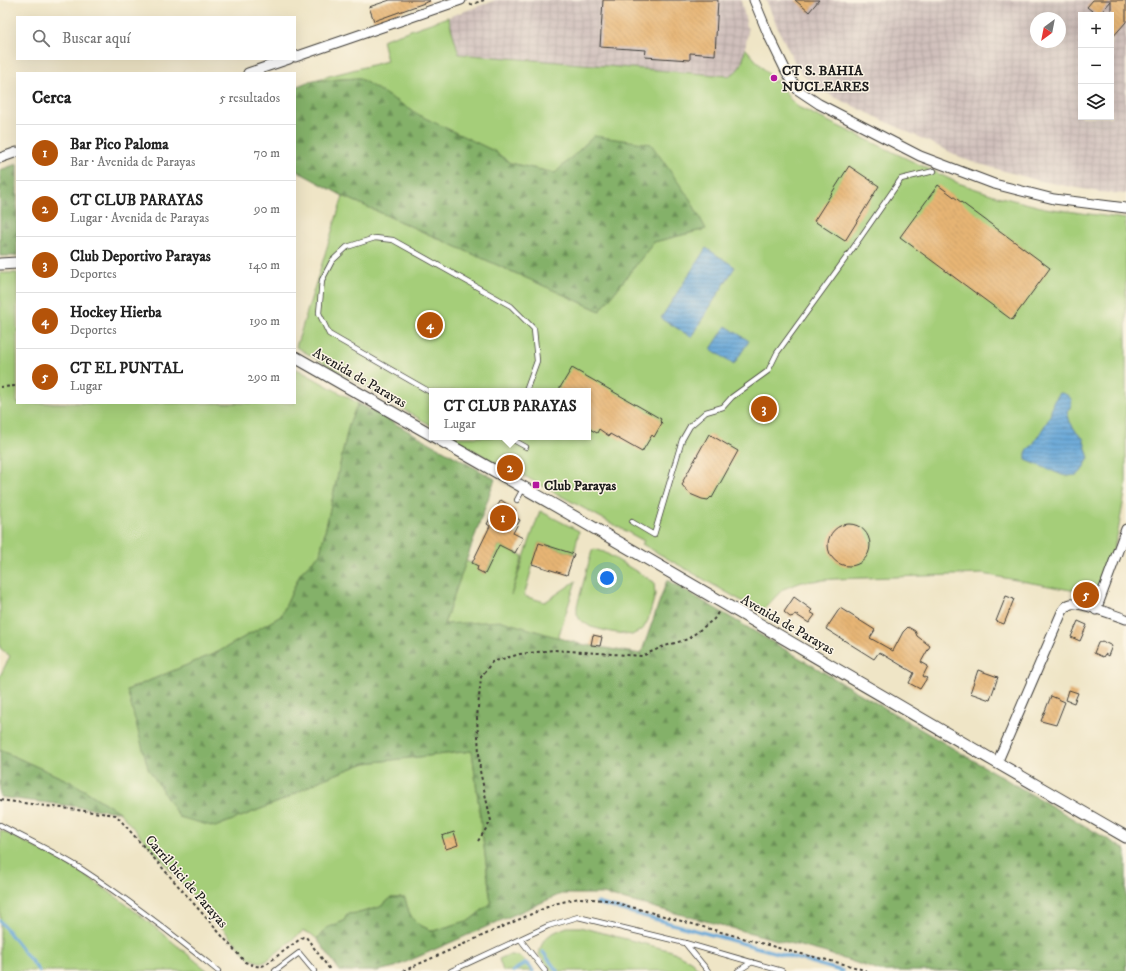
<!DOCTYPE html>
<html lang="es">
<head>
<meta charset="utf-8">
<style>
	:root { --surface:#fff; --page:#f2f2f2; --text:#222; --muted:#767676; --line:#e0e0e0; --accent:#b45309 }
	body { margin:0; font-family:"IM FELL DW Pica",serif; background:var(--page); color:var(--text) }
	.controls { position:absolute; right:12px; top:12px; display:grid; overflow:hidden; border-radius:0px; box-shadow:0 4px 16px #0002 }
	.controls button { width:36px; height:36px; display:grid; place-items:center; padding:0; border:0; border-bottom:1px solid var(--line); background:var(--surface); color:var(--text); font:20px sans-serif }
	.compass { position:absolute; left:1030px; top:12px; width:36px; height:36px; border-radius:50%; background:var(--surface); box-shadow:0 4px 16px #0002; rotate:212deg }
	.you { position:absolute; left:607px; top:578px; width:14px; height:14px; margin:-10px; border:3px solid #fff; border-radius:50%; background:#1a73e8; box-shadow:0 0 0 6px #1a73e833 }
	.badge { display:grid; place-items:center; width:26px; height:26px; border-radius:50%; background:var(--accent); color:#fff; font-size:13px; font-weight:700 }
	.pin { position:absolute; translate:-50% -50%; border:2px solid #fff; box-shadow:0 1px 4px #0006 }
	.popup { position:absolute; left:429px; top:388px; width:162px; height:52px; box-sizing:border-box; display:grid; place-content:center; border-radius:0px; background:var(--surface); filter:drop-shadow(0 1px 3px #0005); font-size:13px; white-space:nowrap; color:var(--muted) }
	.popup b { font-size:15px; color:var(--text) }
	.popup::after { content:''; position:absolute; left:50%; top:100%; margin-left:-8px; border:8px solid transparent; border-top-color:var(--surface) }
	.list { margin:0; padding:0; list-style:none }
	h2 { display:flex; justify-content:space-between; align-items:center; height:52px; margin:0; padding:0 16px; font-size:17px }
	h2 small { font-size:13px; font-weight:400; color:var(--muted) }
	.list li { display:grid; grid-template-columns:26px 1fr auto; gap:12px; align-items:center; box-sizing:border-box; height:56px; padding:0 16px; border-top:1px solid var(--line) }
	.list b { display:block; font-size:15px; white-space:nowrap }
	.list p { margin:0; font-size:13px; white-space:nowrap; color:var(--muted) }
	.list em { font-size:13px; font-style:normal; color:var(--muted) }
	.icon { flex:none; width:22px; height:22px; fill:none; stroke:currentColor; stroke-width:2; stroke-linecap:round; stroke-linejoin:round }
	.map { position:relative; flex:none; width:1126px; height:971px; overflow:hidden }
	.search { position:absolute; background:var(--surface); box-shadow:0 4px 16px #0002; left:16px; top:16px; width:280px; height:44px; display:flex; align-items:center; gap:10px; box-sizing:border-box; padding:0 14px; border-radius:0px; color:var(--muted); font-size:15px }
	.panel { position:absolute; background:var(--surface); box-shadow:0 4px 16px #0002; left:16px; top:72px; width:280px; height:332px; border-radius:0px }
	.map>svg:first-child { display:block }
	.industrial { fill:url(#industrial-grid); fill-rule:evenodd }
	.green { fill:#a5ce79; stroke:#60754a }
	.forest { fill:url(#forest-firs); stroke:#506642 }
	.water { fill:url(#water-rules); stroke:#40607a }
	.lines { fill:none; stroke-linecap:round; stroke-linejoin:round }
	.stream { stroke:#63a5d7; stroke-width:3.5 }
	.building { fill:url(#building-back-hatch) }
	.service-casing { stroke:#3c3a36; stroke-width:6 }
	.minor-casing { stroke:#3c3a36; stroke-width:11 }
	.tertiary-casing { stroke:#3c3a36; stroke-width:13 }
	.path { stroke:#3c3a36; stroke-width:2; stroke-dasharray:3 3; stroke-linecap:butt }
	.service { stroke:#fff; stroke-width:4.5 }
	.minor { stroke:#fff; stroke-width:9 }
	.tertiary { stroke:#fff; stroke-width:11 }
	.poi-dot { fill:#b5179e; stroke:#fcf5e5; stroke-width:1.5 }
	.labels { text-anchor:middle; stroke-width:3; stroke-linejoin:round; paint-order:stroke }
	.poi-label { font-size:14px; font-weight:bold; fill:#1c1c1c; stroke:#fcf5e5; text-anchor:start }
	.street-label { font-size:14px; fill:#1c1c1c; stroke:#fcf5e5 }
</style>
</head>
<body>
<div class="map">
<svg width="1126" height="971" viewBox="0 0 1126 971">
	<defs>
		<pattern id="industrial-grid" width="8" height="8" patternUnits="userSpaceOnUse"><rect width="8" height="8" fill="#d0c0bc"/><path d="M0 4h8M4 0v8" fill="none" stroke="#b2a4a1"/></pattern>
		<pattern id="forest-firs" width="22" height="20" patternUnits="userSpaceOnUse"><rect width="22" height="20" fill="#84b169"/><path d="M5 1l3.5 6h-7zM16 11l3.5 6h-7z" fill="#6b8f56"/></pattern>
		<pattern id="water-rules" width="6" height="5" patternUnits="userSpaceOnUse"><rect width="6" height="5" fill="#63a5d7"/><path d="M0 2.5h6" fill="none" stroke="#5186ae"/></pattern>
		<pattern id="building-back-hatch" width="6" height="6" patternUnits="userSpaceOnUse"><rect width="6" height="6" fill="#e7b575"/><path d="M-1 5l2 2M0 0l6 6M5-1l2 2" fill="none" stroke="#c69b65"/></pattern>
	</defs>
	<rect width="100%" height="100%" fill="#fcf5e5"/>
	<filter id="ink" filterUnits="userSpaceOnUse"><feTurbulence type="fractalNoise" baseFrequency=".025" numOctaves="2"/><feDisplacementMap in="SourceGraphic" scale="8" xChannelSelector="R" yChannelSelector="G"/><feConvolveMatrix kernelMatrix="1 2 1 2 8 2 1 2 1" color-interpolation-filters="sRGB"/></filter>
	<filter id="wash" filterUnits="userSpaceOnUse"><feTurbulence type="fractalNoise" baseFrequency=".012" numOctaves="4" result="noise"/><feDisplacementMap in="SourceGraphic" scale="16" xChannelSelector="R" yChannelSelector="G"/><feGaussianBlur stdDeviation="0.9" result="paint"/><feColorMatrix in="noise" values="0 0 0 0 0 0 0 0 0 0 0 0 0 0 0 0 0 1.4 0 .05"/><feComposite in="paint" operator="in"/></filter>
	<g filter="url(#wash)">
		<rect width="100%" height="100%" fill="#efe5c6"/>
		<!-- industrial -->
		<g class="industrial">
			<polygon points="496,0 741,0 748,31 743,62 736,72 729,76 459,54 448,17"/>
			<path d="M 766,0 L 1126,0 L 1126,194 L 1099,192 L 1040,181 L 969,161 L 832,96 L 813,84 L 805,77 L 796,65 L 779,31 ZM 1081,15 L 1111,15 L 1111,117 L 1081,117 ZM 1036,18 L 1060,18 L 1060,42 L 1036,42 Z"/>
		</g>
		<!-- green -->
		<g class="green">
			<path d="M 448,17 L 459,54 L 729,76 C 742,69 743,62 745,48 L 770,76 L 774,82 L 778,80 L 789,98 L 798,107 L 958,183 L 997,196 L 1045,208 L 1126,219 L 1126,487 L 1117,537 L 1098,595 L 983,574 L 834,579 L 802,582 L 783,589 L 761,612 L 642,544 L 644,541 L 515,471 L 513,473 L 451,437 L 588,437 L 588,391 L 432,391 L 432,426 L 296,347 L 343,196 L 600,311 L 654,242 L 706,229 L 594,136 L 555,173 L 510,163 L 494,151 L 421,117 L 359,78 L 310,81 L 387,61 L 382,40 Z"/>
			<path d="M 0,273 L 17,273 L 17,403 L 295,403 L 295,368 L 358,403 L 349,424 L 320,554 L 301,572 L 281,616 L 218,652 L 127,690 L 215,827 L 281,801 L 321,780 L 365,763 L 472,751 L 491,903 L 470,920 L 433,931 C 413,923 410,919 405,898 L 391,898 L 380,907 L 359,913 L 347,914 L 344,921 L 326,928 L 317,939 L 311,934 L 303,931 L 265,962 L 259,962 L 249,958 L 119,812 L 73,783 L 0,750 L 0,676 L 10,656 L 0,648 Z"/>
			<polygon points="540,511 579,531 574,554 539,543 524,596 545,602 576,581 558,638 444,624 466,561 478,566 477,570 485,574 499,545 523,556 511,595"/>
			<polygon points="595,549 604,552 654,582 655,595 648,620 643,629 632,635 611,632 591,627 580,620 577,614 577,606 590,558 592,551"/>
			<path d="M 0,830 C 28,844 57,857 83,874 C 127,902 167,938 208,971 L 0,971 Z"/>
			<path d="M 567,927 L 580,927 L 672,951 L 692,962 L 700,971 L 552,971 L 539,955 C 542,936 550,934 567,927 Z"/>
			<path d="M 508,955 C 521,954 526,961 534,971 L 503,971 L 499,959 Z"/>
		</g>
		<!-- forest -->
		<g class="forest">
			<polygon points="359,78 421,116 494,151 510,163 555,173 594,136 651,144 690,199 706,229 654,242 600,311 343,196 295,170 295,87 310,81"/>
			<polygon points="17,164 17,256 0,256 0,170"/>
			<path d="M 358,403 L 495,479 L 444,624 L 502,621 L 580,644 L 641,654 L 667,580 L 1126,850 L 1126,971 L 880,971 L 823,952 L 603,894 L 561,894 L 395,967 L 377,971 L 340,971 L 317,939 L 326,928 L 344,921 L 347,914 L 359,913 L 380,907 L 391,898 L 405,898 C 410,919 413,923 433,931 L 470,920 L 491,903 L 472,751 L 365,763 L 321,780 L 281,801 L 215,827 L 179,817 L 148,768 L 127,690 L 218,652 L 281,616 L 301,572 L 320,554 L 349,424 Z"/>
			<polygon points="0,750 73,783 119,812 0,797"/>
		</g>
		<!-- water -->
		<g class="water">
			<polygon points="706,248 735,267 691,337 661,318"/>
			<polygon points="726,326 749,341 734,364 711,349"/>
			<path d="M 1060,393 C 1071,394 1076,403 1067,411 L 1070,422 L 1077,433 L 1083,438 L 1089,458 L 1081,472 L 1077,475 L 1068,476 L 1062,475 L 1026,460 L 1026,453 L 1028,449 L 1032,446 L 1047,422 L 1050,416 L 1053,402 Z"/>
		</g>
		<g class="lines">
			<!-- stream -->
			<g class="stream">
				<polyline points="597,903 842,971"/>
				<polyline points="0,921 39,971"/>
				<polyline points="543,952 557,971"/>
				<polyline points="513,971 526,963 533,971"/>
			</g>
		</g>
		<g id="blocks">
			<!-- building -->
			<g class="building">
				<polygon points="390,0 429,0 430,1 374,21 369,7"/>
				<polygon points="603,0 718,0 715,55 690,53 690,60 645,57 646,50 600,47"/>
				<polygon points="795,0 819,0 809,12"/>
				<polygon points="1093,0 1126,0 1126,22 1111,39 1111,1 1099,15 1097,15 1087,7"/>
				<polygon points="849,166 879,186 845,241 814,221"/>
				<polygon points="938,185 1050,268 1012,320 900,237"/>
				<polygon points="572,368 661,419 660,421 662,423 654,437 652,435 642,452 610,434 609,436 599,429 597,433 588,428 588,391 558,391"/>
				<polygon points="709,434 738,451 712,498 711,497 708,500 702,499 690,494 682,485 684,482 683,481"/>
				<polygon points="501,500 516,510 513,516 520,520 513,533 523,538 515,553 499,545 485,574 477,570 478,566 472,563 490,526 487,524"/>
				<circle cx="849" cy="545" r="21"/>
				<polygon points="539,543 574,554 567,575 532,564"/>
				<polygon points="1006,596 1014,599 1004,624 996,621"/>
				<polygon points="794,597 812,610 810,612 815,615 809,623 795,614 794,616 790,617 784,612"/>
				<polygon points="840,608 875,630 870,638 893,651 903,632 908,627 915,631 917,636 930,646 921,662 928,666 923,676 927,678 920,689 909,683 914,673 879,652 874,659 826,629"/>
				<polygon points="1078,621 1087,625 1080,641 1071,637"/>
				<polygon points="593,635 602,637 600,646 591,645"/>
				<polygon points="1102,641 1112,646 1108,656 1105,654 1103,657 1094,653 1098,643"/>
				<polygon points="978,670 998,677 990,700 970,693"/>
				<polygon points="1069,690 1078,693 1074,703 1066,700"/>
				<polygon points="1051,696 1065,702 1056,725 1041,721"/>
				<polygon points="454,832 458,845 446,849 442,836"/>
			</g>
		</g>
	</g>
	<g filter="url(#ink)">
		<use href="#blocks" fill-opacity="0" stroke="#3c3a36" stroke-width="1"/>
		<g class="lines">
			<!-- service casing -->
			<g class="service-casing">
				<g id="service">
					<polyline points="432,393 329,334 319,313 322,280 332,261 347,247 375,238 393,240 511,306 534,329 537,361 526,391"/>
					<polyline points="508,437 526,447"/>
					<polyline points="517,500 524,487"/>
					<polyline points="632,522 654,535 682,440 690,426 706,412 723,407 732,397 768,371 777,353 851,251 901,179 934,171"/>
					<path d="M 0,825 C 29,841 59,854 86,872 C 132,902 175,936 218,971"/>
					<polyline points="685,943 708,971"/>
					<polyline points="275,971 299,953 314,971"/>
					<polyline points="451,971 520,939"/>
					<polyline points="545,971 520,939 548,926 578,917 685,943 782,971"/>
					<polyline points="738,971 752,962"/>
				</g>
			</g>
			<!-- minor casing -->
			<g class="minor-casing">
				<g id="minor">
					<polyline points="754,0 768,34 786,71 798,90 819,104 920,156 994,184 1054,199 1126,208"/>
					<polyline points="295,57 461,0"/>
					<polyline points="248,73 289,59"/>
					<polyline points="0,158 17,152"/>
					<polyline points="1096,610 1126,529"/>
					<path d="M 997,763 L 1062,612 C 1064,609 1066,605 1071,604 C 1081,602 1114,615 1126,619"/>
				</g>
			</g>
			<!-- tertiary casing -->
			<g class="tertiary-casing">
				<g id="tertiary">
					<polyline points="0,264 17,263"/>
					<polyline points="295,357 432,435"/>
					<path d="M 435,437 C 667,568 895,705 1126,837"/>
				</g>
			</g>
			<!-- path -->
			<g class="path">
				<polyline points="470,5 484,0"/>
				<polyline points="0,387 17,386"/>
				<path d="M 0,800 L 116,815 L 245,962 C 253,965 257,968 265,965 L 303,937 L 306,937 L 331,971"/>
				<polyline points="478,841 491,821 480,771 477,718 481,677 492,662 520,654 554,650 642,656 662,647 688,639 714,619 719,611"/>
				<polyline points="403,971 554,904 579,898 606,900 793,952 848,965 867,971"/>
			</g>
			<!-- service -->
			<use href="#service" class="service"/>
			<!-- minor -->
			<use href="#minor" class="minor"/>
			<!-- tertiary -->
			<use href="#tertiary" class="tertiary"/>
		</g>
	</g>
	<!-- markers -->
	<g class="poi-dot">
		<circle cx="774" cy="78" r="4"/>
		<rect x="532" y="481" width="8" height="8" rx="2"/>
	</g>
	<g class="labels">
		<!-- poi labels -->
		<g class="poi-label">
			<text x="782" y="75">CT S. BAHIA<tspan x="782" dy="16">NUCLEARES</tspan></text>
			<text x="544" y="490">Club Parayas</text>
		</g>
		<!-- street labels -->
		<g class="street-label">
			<text transform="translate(360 377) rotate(30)" y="5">Avenida de Parayas</text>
			<text transform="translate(788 624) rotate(30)" y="5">Avenida de Parayas</text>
			<text transform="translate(187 881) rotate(49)" y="5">Carril bici de Parayas</text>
		</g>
	</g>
</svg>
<div class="controls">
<button>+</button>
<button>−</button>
<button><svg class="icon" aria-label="layers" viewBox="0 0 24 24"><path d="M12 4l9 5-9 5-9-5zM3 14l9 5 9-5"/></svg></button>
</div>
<svg class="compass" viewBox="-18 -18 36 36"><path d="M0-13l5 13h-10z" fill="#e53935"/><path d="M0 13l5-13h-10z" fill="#767676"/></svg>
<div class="you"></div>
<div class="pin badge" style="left:503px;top:518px">1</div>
<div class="pin badge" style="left:510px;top:468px">2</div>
<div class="popup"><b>CT CLUB PARAYAS</b>Lugar</div>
<div class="pin badge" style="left:764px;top:409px">3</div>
<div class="pin badge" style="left:430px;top:325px">4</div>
<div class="pin badge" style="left:1086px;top:595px">5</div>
<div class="search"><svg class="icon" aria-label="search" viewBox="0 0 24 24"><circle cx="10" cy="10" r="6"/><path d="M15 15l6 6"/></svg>Buscar aquí</div>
<section class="panel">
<h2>Cerca<small>5 resultados</small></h2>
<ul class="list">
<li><span class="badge">1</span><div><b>Bar Pico Paloma</b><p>Bar · Avenida de Parayas</p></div><em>70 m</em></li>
<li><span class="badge">2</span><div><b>CT CLUB PARAYAS</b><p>Lugar · Avenida de Parayas</p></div><em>90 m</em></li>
<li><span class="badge">3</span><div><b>Club Deportivo Parayas</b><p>Deportes</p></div><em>140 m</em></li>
<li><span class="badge">4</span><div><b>Hockey Hierba</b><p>Deportes</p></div><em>190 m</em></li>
<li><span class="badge">5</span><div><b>CT EL PUNTAL</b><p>Lugar</p></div><em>290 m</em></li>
</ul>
</section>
</div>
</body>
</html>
